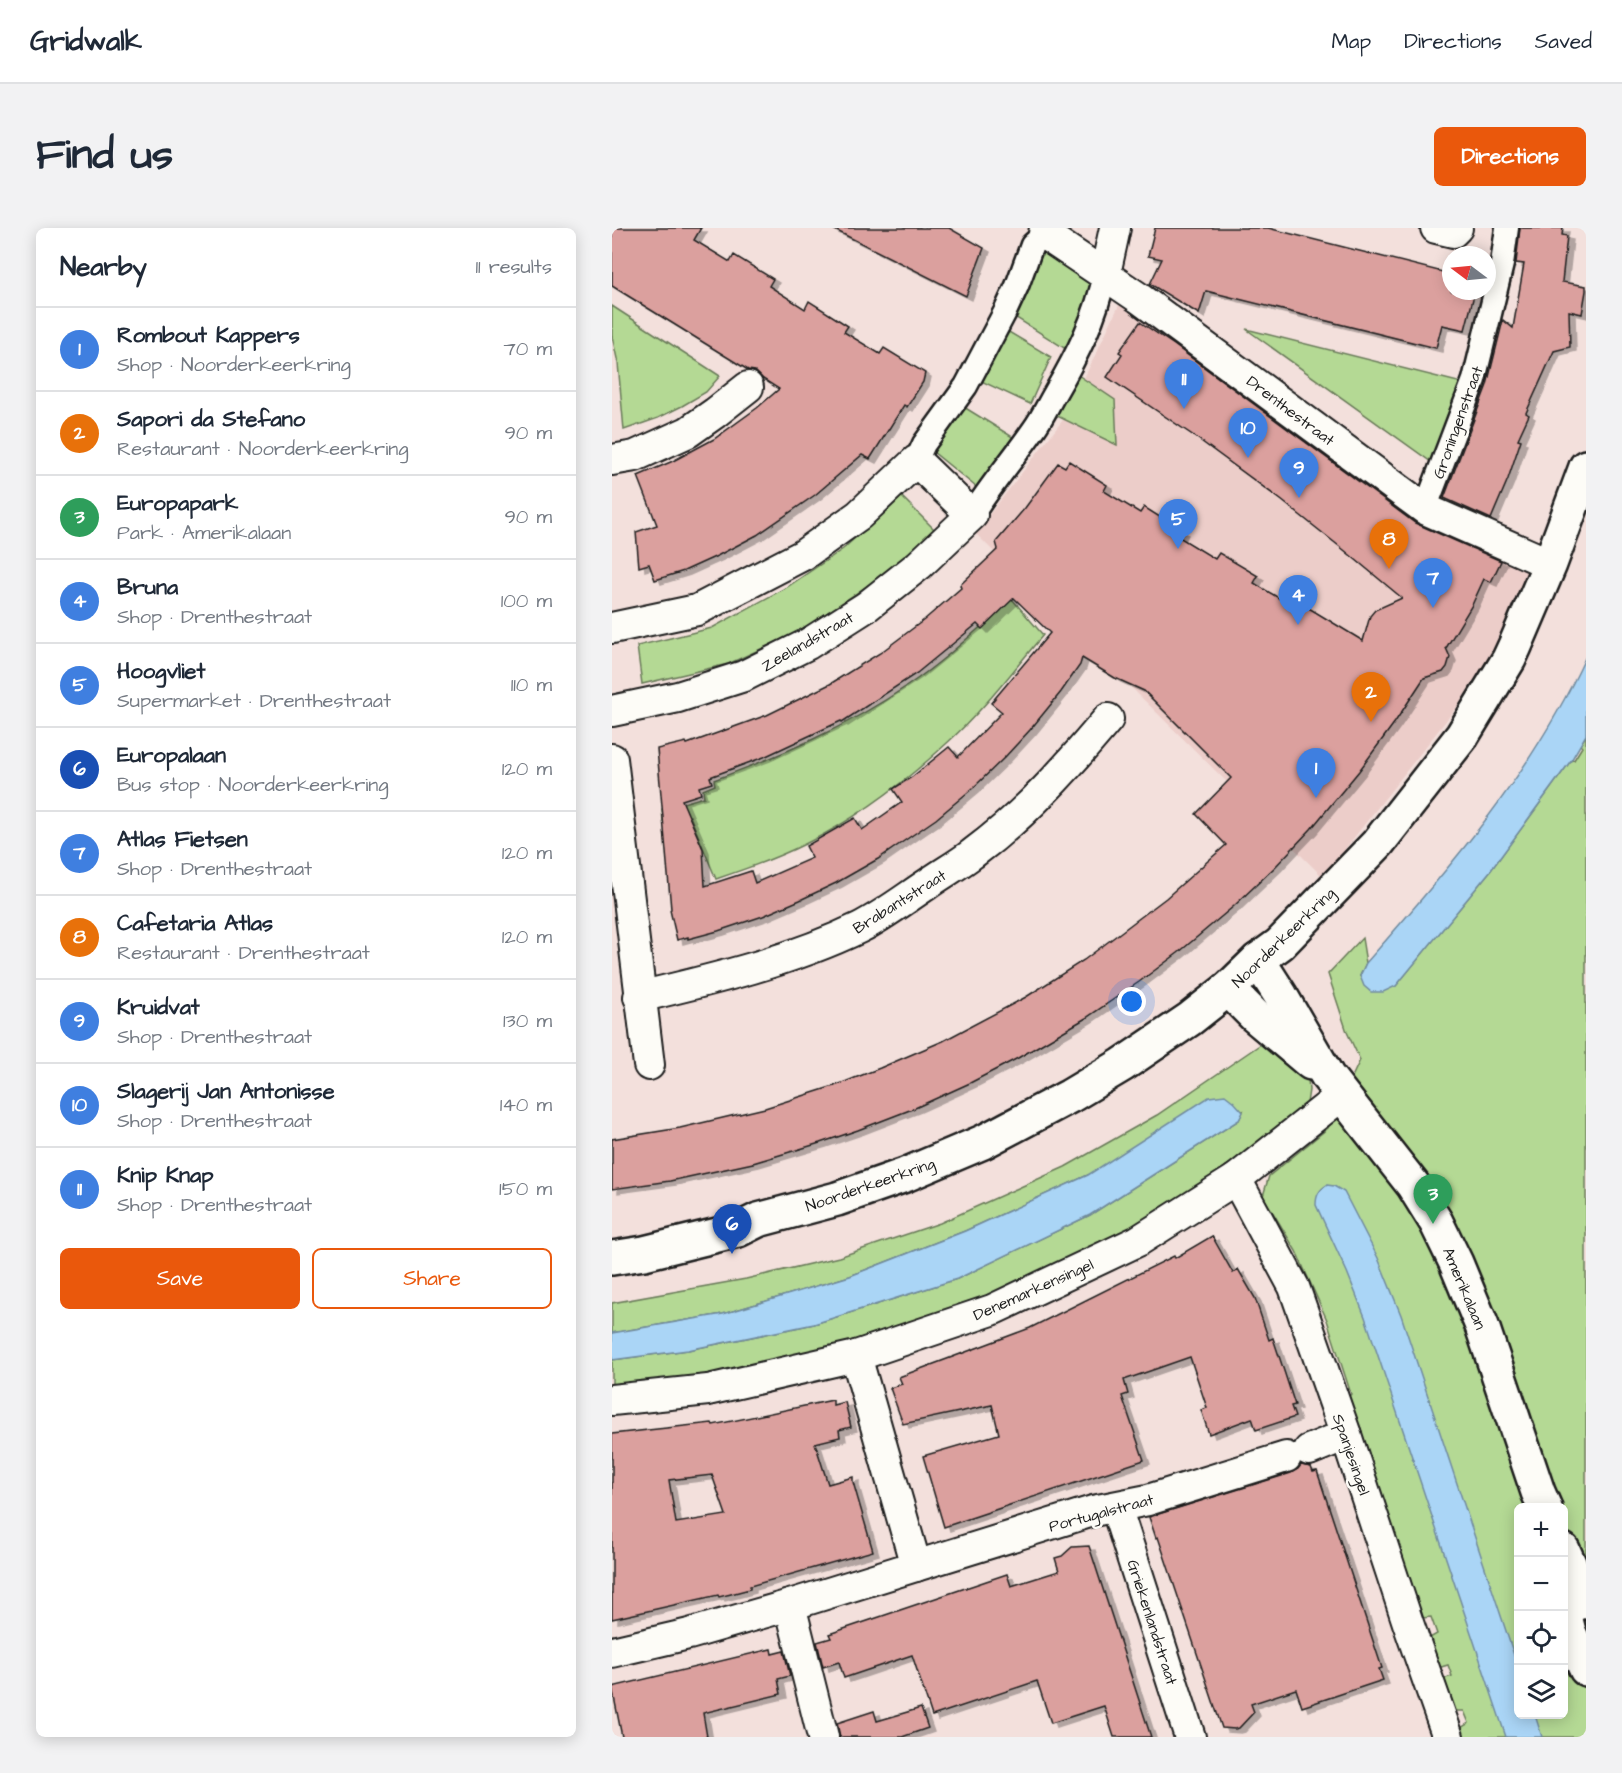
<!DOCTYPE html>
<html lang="en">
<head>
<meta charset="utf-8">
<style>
	:root { --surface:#fff; --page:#f2f2f3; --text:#1f2937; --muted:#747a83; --line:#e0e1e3; --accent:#ea580c }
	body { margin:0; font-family:"Architects Daughter",sans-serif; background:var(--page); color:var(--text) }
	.controls { position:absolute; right:18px; bottom:18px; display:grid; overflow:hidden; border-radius:9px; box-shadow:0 3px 15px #0003 }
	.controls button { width:54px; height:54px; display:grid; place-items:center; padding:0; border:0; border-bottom:2px solid var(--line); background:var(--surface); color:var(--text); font:30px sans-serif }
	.compass { position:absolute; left:830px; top:18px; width:54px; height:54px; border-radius:50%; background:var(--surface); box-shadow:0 3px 15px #0003; rotate:286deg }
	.you { position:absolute; left:520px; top:774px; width:21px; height:21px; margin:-15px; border:4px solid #fff; border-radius:50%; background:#1a73e8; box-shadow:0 0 0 9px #1a73e833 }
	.badge { display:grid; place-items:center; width:39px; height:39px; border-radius:50%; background:var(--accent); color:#fff; font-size:20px; font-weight:700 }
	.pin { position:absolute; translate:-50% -50px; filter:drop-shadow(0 2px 3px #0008) }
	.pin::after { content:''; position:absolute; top:32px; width:21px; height:18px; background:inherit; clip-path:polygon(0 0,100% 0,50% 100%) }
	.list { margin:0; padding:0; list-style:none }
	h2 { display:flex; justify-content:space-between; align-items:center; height:78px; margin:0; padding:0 24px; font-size:26px }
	h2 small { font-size:20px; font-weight:400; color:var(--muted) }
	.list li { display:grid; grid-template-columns:39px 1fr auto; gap:18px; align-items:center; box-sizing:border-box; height:84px; padding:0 24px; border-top:2px solid var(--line) }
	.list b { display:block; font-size:22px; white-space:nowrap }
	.list p { margin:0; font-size:20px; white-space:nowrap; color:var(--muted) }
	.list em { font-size:20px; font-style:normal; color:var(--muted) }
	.actions { display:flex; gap:12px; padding:18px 24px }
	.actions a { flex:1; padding:14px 0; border:2px solid var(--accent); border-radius:9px; text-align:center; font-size:21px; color:var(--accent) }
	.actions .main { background:var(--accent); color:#fff }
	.icon { flex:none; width:33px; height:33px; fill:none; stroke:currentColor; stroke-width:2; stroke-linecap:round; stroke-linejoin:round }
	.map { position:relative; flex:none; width:974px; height:1509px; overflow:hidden; border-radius:9px }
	header { display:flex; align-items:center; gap:36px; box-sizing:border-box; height:84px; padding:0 30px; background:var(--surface); border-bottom:2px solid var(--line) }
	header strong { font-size:28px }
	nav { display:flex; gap:33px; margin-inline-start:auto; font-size:21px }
	.intro { display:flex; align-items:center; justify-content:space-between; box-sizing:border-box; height:144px; padding:0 36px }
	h1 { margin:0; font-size:42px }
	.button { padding:15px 27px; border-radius:9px; background:var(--accent); color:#fff; font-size:21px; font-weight:700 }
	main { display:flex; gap:36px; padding:0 36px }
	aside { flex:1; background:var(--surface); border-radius:9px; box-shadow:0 3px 15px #0003 }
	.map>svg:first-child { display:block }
	.built { fill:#eccdc9 }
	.green { fill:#b4d994; stroke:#687a58; stroke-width:1.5; fill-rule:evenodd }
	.water { fill:#aad5f6; stroke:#718b9f; stroke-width:1.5 }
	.building { fill:#dba09e; stroke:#1c1c1c; stroke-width:1.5; fill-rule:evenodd; filter:url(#shadow) }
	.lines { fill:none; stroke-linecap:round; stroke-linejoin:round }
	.pedestrian-casing { stroke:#1c1c1c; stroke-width:27 }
	.minor-casing { stroke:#1c1c1c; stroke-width:34 }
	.tertiary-casing { stroke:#1c1c1c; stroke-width:38 }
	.pedestrian { stroke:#fdfcf7; stroke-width:22 }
	.minor { stroke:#fdfcf7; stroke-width:30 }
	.tertiary { stroke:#fdfcf7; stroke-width:33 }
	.labels { text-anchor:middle; stroke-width:5; stroke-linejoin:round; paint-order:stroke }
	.street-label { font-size:16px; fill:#1c1c1c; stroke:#fdfcf7 }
</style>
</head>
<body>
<header>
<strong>Gridwalk</strong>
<nav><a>Map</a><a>Directions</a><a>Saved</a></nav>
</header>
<div class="intro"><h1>Find us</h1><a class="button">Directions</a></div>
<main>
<aside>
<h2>Nearby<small>11 results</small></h2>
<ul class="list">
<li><span class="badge" style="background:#3f7fe0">1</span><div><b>Rombout Kappers</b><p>Shop · Noorderkeerkring</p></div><em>70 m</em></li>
<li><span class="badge" style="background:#e8710a">2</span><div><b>Sapori da Stefano</b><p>Restaurant · Noorderkeerkring</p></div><em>90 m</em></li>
<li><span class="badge" style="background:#2e9e5b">3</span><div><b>Europapark</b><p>Park · Amerikalaan</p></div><em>90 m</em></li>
<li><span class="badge" style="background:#3f7fe0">4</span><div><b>Bruna</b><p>Shop · Drenthestraat</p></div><em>100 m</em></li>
<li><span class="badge" style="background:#3f7fe0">5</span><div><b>Hoogvliet</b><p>Supermarket · Drenthestraat</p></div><em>110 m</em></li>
<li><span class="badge" style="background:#1a4fb4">6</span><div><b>Europalaan</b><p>Bus stop · Noorderkeerkring</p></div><em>120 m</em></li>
<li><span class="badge" style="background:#3f7fe0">7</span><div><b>Atlas Fietsen</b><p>Shop · Drenthestraat</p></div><em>120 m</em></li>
<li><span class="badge" style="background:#e8710a">8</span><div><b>Cafetaria Atlas</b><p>Restaurant · Drenthestraat</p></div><em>120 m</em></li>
<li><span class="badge" style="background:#3f7fe0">9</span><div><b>Kruidvat</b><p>Shop · Drenthestraat</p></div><em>130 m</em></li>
<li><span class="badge" style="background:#3f7fe0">10</span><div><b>Slagerij Jan Antonisse</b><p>Shop · Drenthestraat</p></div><em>140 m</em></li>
<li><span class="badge" style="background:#3f7fe0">11</span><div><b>Knip Knap</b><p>Shop · Drenthestraat</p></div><em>150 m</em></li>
</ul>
<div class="actions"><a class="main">Save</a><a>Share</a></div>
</aside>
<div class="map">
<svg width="974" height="1509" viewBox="0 0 974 1509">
	<defs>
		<filter id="shadow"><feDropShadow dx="6" dy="4" stdDeviation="0" flood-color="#0004"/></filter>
	</defs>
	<rect width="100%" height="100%" fill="#f3e0dc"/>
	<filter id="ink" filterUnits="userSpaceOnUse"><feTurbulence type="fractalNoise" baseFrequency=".0167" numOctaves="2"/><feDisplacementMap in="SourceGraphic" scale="12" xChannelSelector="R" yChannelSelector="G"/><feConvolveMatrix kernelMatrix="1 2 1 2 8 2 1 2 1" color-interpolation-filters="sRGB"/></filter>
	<g filter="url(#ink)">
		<!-- built -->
		<polygon class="built" points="510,71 922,343 866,452 711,649 363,305 454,188"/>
		<!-- green -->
		<g class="green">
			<polygon points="423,19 485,61 460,125 398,86"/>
			<polygon points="0,78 108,148 94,164 70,178 46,190 12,202 6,135 0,108"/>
			<polygon points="390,100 439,129 418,176 367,152"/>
			<polygon points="634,101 854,156 822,236"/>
			<polygon points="463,145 503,172 505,217 441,186"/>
			<polygon points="347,176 407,213 369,263 315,219"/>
			<polygon points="289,268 323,302 302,323 258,356 186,404 116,436 30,456 25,418 100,400 175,359 231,321"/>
			<path d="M 400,371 L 431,407 C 400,444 370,484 334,516 C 292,555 244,591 193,616 C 165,630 134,641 104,651 L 78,588 L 51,593 L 50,581 L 92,569 L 91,562 L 103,557 L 102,552 C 170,527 235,499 295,458 C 332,433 366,401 400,371 Z"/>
			<path d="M 974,507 L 974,1509 L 843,1509 L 847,1501 L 857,1495 L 852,1483 L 840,1483 L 825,1453 L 840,1448 L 836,1437 L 819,1442 L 816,1411 L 825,1406 L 819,1389 L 810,1390 L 732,1173 L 739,1166 L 715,1092 L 684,1023 L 651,968 L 657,948 L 716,900 L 748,832 L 735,804 L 716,746 L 750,710 L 754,735 L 748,748 L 784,758 L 879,642 L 960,531 L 962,532 L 970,519 L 968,517 ZM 906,1280 L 951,1280 L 951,1486 L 906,1486 Z"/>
			<polygon points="649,816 665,823 696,851 697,862 695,875 594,960 476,1024 371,1075 270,1110 69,1153 0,1161 0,1132 76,1122 202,1096 345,1051 478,987 627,892 631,883 476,947 353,1003 238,1048 111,1086 0,1105 0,1075 134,1051 227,1029 328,995 453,939 545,887"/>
		</g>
		<!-- water -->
		<g class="water">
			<path d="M 974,428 L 974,507 L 960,531 L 879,642 L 784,758 L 771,764 L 759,764 L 752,758 L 748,748 L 754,735 C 837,641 921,544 974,428 Z"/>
			<polygon points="613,867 622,874 631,884 627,892 478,987 345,1051 202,1096 76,1122 0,1132 0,1105 111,1086 238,1048 353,1003 476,947 597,869"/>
			<path d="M 715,957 L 722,958 L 732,964 L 766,1030 L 789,1087 L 906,1439 L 906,1486 L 923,1487 L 930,1509 L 894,1509 L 753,1089 L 735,1044 L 704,977 C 704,967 707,962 715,957 Z"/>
		</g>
		<!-- building -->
		<g class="building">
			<polygon points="0,0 89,0 82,12 118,34 122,27 161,51 157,58 193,81 197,73 236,98 232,104 268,126 272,120 313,145 311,154 295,179 292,177 258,231 250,227 203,267 145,307 105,328 72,343 43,352 37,336 27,339 24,304 45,297 26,248 61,233 102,211 145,180 167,161 151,151 143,143 136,142 0,58"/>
			<polygon points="219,0 337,0 372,20 354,68"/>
			<polygon points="543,0 656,0 839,46 839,63 863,63 853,102 830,97 824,120 594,63 587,86 538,56 550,31 536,28"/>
			<polygon points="908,0 951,0 950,7 955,8 950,54 974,58 974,63 970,86 957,83 958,119 942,123 914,185 917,187 906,211 909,212 896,251 879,291 832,270 875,157 891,92 901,100 912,36 904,35"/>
			<path d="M 528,94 L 562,117 L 803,295 L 889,333 L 879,354 L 872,351 L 860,377 L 834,420 L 838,429 L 835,439 L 831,444 L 812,450 L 783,494 L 747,543 L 699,601 L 663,639 L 622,678 L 566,725 L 527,754 L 474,790 L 406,830 L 358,855 L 303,880 L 246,902 L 208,915 L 141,935 L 58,953 L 0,961 L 0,911 L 68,900 L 153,880 L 225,857 L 268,840 L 331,813 L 414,769 L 472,732 L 554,670 L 614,617 L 584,586 L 619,550 L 532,463 L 503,450 L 470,430 L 468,437 L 449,464 L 418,502 L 393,529 L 361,560 L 324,591 L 292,613 L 266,631 L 224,655 L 188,672 L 151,688 L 106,703 L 76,711 L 76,709 L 65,712 L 58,682 L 59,681 L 45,521 L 74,514 L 75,516 L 155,487 L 218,456 L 268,425 L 312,392 L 349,360 L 348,357 L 386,321 L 384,314 L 413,280 L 446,235 L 453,239 L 457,233 L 495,257 L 492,263 L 528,285 L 532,279 L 570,303 L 567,309 L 603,331 L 607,325 L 646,348 L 642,355 L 678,377 L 682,371 L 751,413 L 758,388 L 763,382 L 790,370 L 732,322 L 669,272 L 582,208 L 495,149 L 510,126 L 507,124 ZM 402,370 L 438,405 L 379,475 L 390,484 L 346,529 L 337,519 L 300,549 L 281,561 L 290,574 L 250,602 L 243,590 L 194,618 L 200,630 L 143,655 L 139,643 L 93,658 L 91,621 L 70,572 L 89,566 L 87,559 L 100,555 L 98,549 L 152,529 L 229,493 L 230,494 L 305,445 L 365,396 L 370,401 Z"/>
			<polygon points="600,1008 621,1045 626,1041 643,1070 657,1112 661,1110 673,1146 683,1177 679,1178 683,1189 644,1202 640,1190 597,1206 589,1182 595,1180 578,1129 512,1152 516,1166 510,1168 532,1232 332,1299 311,1228 387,1206 380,1177 291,1196 278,1160 290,1156 287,1149 418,1100 562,1028 563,1030"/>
			<path d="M 221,1172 L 221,1177 L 233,1174 L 239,1199 L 227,1202 L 228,1209 L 203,1215 L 216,1256 L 241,1249 L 241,1254 L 261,1323 L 138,1358 L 138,1361 L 119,1366 L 107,1369 L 106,1367 L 0,1391 L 0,1206 L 100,1195 L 101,1197 ZM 100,1247 L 114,1287 L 64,1295 L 57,1252 Z"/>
			<polygon points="689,1237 699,1239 701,1244 705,1243 770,1440 767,1441 771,1452 690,1479 684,1461 639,1476 642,1484 627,1500 623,1501 610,1500 546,1309 544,1310 537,1289 679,1245 686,1241"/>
			<polygon points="477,1318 539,1509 502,1509 492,1478 439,1495 425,1453 320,1488 300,1427 232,1450 227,1434 211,1439 205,1414 219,1410 217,1406 395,1346 399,1358 447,1343 443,1330 450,1328 460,1319"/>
			<polygon points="159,1421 160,1426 172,1423 178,1448 166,1451 169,1466 91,1485 95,1509 10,1509 0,1459"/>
			<polygon points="309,1480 316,1500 290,1509 228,1509 225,1495 262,1483 265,1493"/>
		</g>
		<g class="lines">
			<!-- pedestrian casing -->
			<g class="pedestrian-casing">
				<g id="pedestrian">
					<polyline points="304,233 312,216 354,158 393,84 405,58 420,17 432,6"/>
					<polyline points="813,281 862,152 890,36 895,0"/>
					<path d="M 360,287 C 379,257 402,230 422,201 C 430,190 436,177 443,165 C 465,127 484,90 493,46"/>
				</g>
			</g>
			<!-- minor casing -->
			<g class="minor-casing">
				<g id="minor">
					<polyline points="433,0 432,6 527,70 813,281 938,336"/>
					<polyline points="824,0 841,4 845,0"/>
					<polyline points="493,46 503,0"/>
					<polyline points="0,232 23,228 76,204 103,185 136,159"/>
					<polyline points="0,400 85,382 191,327 247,287 304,233 360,287 307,337 254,379 196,416 132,448 66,469 0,483"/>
					<polyline points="0,531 37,837"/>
					<path d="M 27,769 C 103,751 179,733 249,699 C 272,687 293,671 314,657 C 329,646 346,637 360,626 C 413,587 454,541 496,491"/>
					<polyline points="624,951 682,1059 734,1207 796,1395 836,1509"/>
					<polyline points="244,1128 304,1338"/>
					<polyline points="0,1172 96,1162 244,1128 380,1082 526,1013 624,951 730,867"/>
					<polyline points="697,1222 734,1207"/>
					<polyline points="504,1279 578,1509"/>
					<polyline points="178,1377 211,1509"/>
					<polyline points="0,1424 77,1406 178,1377 481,1283 536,1272 674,1229"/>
				</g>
			</g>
			<!-- tertiary casing -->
			<g class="tertiary-casing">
				<g id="tertiary">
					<polyline points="646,732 669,768 716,849 801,957 824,994 844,1035 870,1098 926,1264 933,1280"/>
					<polyline points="616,761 643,788 699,835"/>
					<polyline points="0,1030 32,1025 126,1002 146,992 225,971 293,947 371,914 458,868 510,837 578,791 616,761 646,732 668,716 766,615 850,508 897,431 903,418 938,336 974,239"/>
					<polyline points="951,1322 974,1374"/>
					<polyline points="951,1380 957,1404 974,1441"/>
				</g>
			</g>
			<!-- pedestrian -->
			<use href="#pedestrian" class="pedestrian"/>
			<!-- minor -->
			<use href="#minor" class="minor"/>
			<!-- tertiary -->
			<use href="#tertiary" class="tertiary"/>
		</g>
	</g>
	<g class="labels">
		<!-- street labels -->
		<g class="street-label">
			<text transform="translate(679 182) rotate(37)" y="6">Drenthestraat</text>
			<text transform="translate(845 194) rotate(-70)" y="6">Groningenstraat</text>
			<text transform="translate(195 413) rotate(-30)" y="6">Zeelandstraat</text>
			<text transform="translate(287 673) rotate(-32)" y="6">Brabantstraat</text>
			<text transform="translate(671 709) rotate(-44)" y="6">Noorderkeerkring</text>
			<text transform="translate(258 956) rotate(-19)" y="6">Noorderkeerkring</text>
			<text transform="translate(853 1060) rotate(67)" y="6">Amerikalaan</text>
			<text transform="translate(421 1061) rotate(-24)" y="6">Denemarkensingel</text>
			<text transform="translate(740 1226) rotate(71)" y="6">Spanjesingel</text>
			<text transform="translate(489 1284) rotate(-15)" y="6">Portugalstraat</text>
			<text transform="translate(541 1394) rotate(72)" y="6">Griekenlandstraat</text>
		</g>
	</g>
</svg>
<div class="controls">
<button>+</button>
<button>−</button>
<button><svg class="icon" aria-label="locate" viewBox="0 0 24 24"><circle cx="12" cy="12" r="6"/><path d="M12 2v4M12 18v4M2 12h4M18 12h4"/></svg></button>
<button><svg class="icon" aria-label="layers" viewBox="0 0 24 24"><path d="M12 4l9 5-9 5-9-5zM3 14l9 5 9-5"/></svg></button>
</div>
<svg class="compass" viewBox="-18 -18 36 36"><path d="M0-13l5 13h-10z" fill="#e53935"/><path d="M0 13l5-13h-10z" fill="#747a83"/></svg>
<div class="you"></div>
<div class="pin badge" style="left:704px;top:570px;background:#3f7fe0">1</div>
<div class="pin badge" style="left:759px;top:494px;background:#e8710a">2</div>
<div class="pin badge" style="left:821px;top:996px;background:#2e9e5b">3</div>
<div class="pin badge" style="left:686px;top:397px;background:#3f7fe0">4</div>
<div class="pin badge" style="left:566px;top:321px;background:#3f7fe0">5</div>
<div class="pin badge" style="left:120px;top:1026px;background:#1a4fb4">6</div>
<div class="pin badge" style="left:821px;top:380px;background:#3f7fe0">7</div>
<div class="pin badge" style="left:777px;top:341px;background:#e8710a">8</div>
<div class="pin badge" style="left:687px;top:270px;background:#3f7fe0">9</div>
<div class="pin badge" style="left:636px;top:230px;background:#3f7fe0">10</div>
<div class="pin badge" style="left:572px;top:181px;background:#3f7fe0">11</div>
</div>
</main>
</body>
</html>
